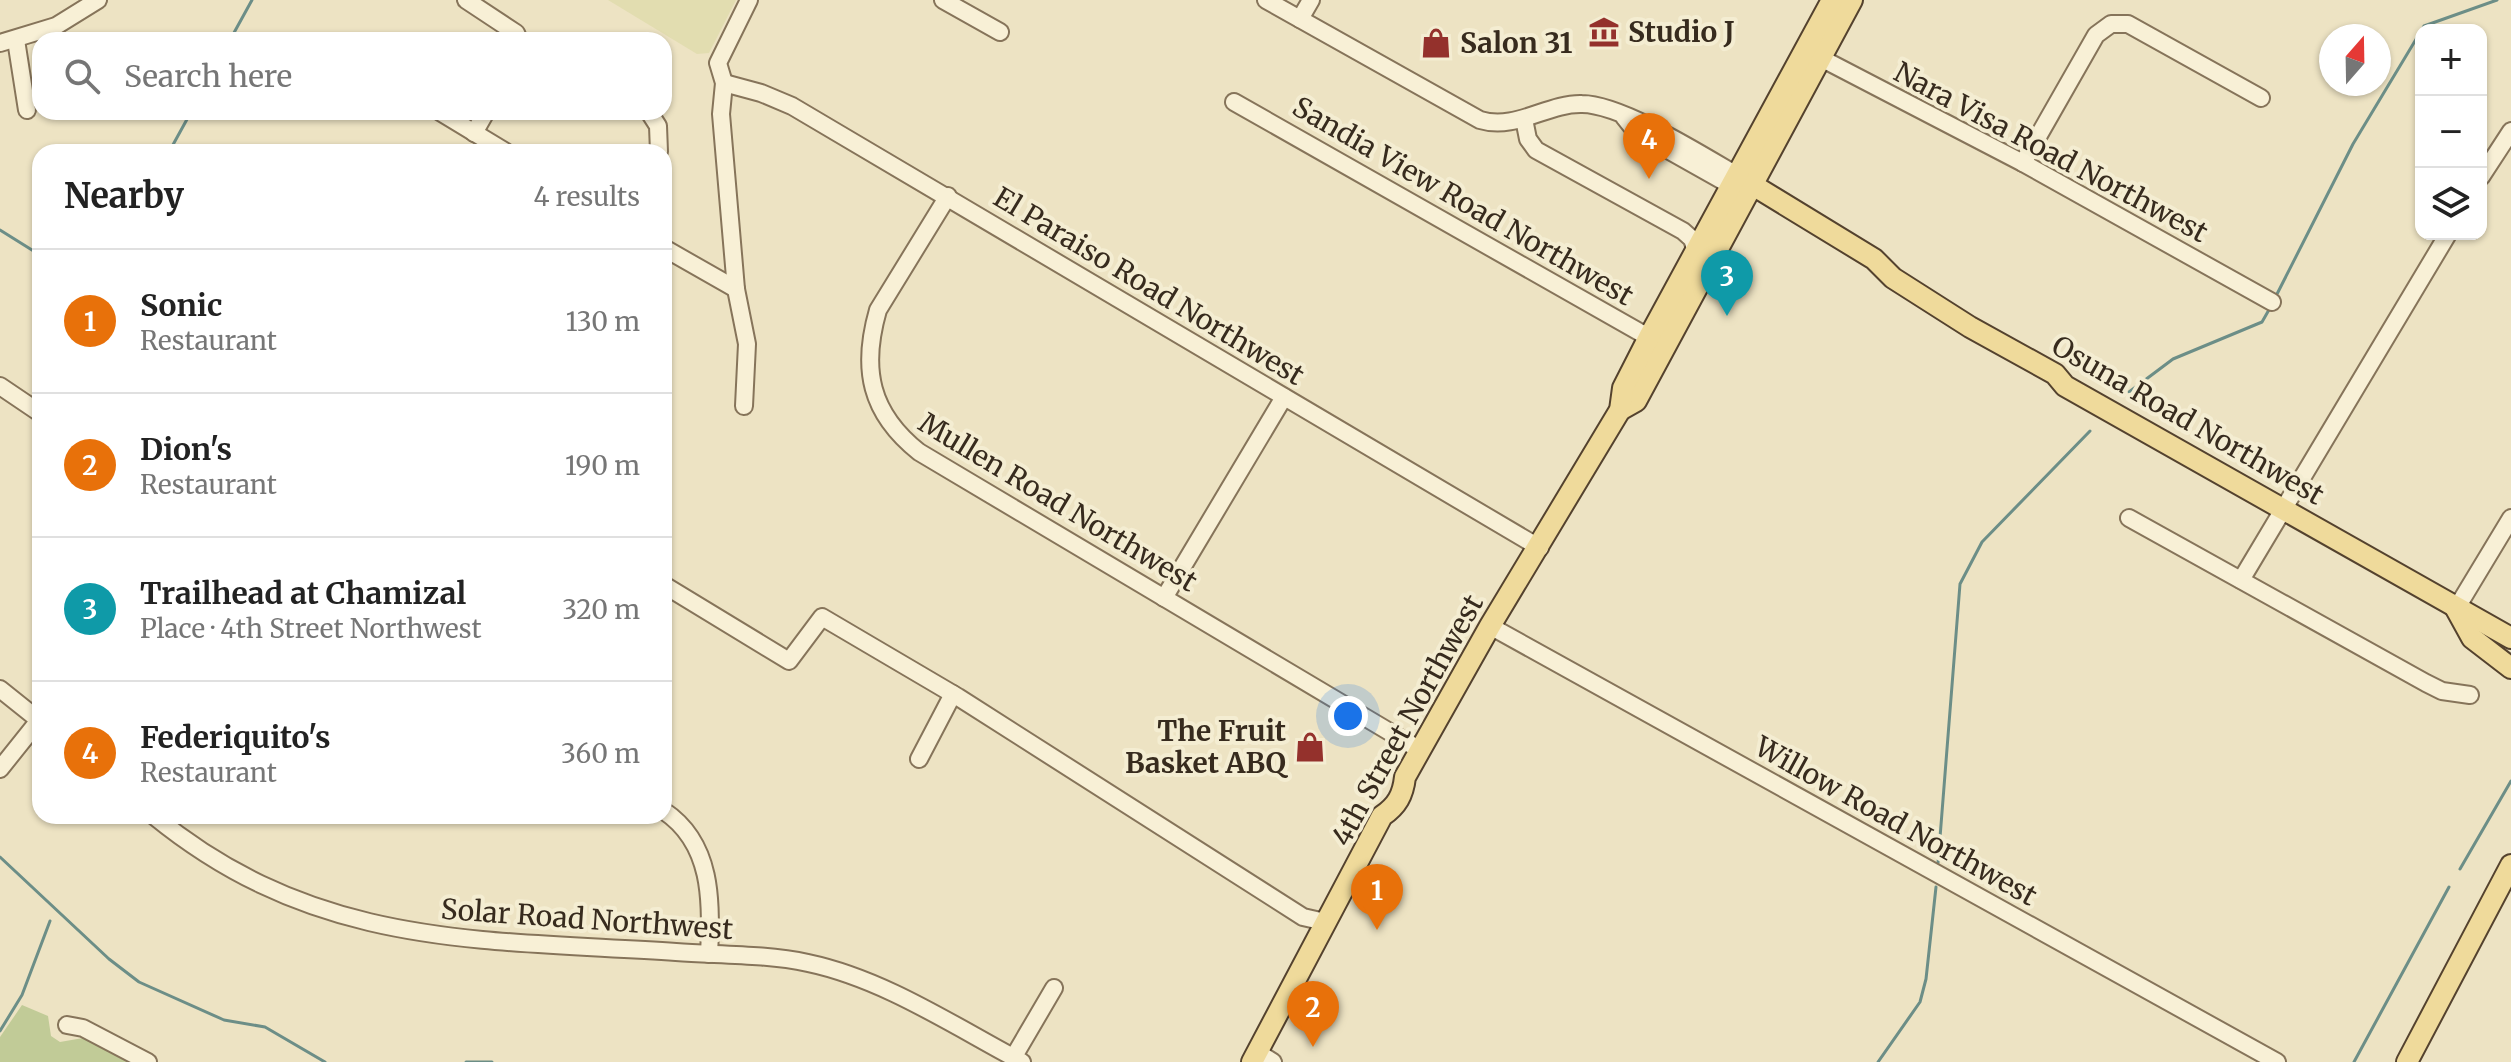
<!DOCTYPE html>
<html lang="en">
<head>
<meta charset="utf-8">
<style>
	:root { --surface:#fff; --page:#f6f6f6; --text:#222; --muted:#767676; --line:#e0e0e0; --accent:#94312c }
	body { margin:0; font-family:Merriweather,serif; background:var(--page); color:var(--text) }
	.controls { position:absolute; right:24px; top:24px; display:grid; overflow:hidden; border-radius:16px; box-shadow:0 2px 6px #0004 }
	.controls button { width:72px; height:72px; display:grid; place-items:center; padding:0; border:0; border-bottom:2px solid var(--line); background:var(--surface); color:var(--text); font:40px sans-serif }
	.compass { position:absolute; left:2319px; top:24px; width:72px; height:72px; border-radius:50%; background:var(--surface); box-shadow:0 2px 6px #0004; rotate:20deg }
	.you { position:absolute; left:1348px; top:716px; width:28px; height:28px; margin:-20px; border:6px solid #fff; border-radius:50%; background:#1a73e8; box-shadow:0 0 0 12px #1a73e833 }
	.badge { display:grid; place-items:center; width:52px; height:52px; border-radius:50%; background:var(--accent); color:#fff; font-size:26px; font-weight:700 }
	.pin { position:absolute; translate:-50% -66px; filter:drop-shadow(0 2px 4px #0008) }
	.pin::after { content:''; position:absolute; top:42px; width:28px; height:24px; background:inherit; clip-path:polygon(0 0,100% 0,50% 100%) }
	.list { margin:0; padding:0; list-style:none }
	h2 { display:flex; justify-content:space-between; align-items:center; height:104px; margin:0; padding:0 32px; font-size:34px }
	h2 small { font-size:26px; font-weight:400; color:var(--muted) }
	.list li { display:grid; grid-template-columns:52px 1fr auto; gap:24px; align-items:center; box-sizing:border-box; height:144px; padding:0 32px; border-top:2px solid var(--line) }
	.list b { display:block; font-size:30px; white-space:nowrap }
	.list p { margin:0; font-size:26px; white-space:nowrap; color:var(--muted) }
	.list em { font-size:26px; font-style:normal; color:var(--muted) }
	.icon { flex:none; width:44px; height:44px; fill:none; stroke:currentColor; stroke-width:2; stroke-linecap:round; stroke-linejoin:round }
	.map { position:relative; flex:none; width:2511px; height:1062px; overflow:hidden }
	.search { position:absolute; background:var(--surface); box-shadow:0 2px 6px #0004; left:32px; top:32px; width:640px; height:88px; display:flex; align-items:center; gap:20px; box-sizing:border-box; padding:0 28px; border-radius:24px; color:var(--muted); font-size:30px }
	.panel { position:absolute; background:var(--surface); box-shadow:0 2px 6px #0004; left:32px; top:144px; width:640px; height:680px; border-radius:24px }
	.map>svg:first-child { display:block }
	.farmland { fill:#e2ddb0 }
	.green { fill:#c1cb97 }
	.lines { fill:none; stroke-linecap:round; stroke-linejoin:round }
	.stream { stroke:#6c8e87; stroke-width:3 }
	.minor-casing { stroke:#86745a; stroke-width:20 }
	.major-casing { stroke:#54422e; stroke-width:24 }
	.minor { stroke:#f8f0d6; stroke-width:16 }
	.major { stroke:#efda9b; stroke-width:20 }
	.labels { text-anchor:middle; stroke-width:8; stroke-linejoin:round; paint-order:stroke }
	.poi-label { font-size:28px; font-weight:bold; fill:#372b1e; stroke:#f4edd2; text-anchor:start }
	.street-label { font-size:28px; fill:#372b1e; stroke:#f4edd2 }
</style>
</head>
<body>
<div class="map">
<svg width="2511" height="1062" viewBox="0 0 2511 1062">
	<rect width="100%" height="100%" fill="#ede3c3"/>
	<!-- farmland -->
	<polygon class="farmland" points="608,0 736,0 709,53 697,54"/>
	<!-- green -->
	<polygon class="green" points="22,1005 48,1016 51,1036 60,1042 83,1038 128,1062 0,1062 0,1037"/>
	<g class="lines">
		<!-- stream -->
		<g class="stream">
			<polyline points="2422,30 2424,26 2497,0"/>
			<polyline points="230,40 252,0"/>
			<polyline points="169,152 191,112"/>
			<polyline points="0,230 40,255"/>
			<polyline points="2275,298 2353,144 2421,31"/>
			<polyline points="2129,392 2173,359 2262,322 2270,308"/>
			<polyline points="0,857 109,959 139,982 224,1020 265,1027 325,1062"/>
			<polyline points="1938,863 1960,584 1982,542 2090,431"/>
			<polyline points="2460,869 2511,781"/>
			<polyline points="0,1031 22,995 50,921"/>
			<polyline points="466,1062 492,1062"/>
			<polyline points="1878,1062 1920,1002 1926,979 1936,887"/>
			<polyline points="2354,1062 2449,887"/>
		</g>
		<!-- minor casing -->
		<g class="minor-casing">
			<g id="minor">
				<polyline points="466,0 516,33 519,40"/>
				<polyline points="943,0 1000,32"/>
				<path d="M 1266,0 L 1480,120 C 1516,131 1547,103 1582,104 C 1621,104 1702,155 1738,176"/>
				<polyline points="1300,19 1311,0"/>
				<polyline points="16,40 27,110"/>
				<polyline points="0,43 56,26 98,0"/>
				<polyline points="1813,54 2023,163 2272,302"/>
				<polyline points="724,83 761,93 792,106 1540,548"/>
				<polyline points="1234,102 1657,342"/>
				<polyline points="440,112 506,152"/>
				<polyline points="649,112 658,126 659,152"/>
				<polyline points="1624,117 1636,132 1732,186"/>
				<polyline points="1524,119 1528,139 1536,150 1683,231 1692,239 1696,252"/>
				<polyline points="474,133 486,112"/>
				<polyline points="2023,163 2096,35 2111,24 2128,24 2261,98"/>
				<polyline points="2481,177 2511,131"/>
				<path d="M 948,196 L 878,310 C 861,369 870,413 919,452 L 1420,750"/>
				<polyline points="664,248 736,289"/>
				<polyline points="0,386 40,413"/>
				<polyline points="744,406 747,344 736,289 721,114 724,83 718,63 749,0"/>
				<polyline points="2129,518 2426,683 2442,691 2470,695"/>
				<polyline points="2241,580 2448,234"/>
				<polyline points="664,585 789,661 822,617 958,697 1303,917 1325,922"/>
				<polyline points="1164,598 1284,397"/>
				<polyline points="2456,609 2511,518"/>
				<polyline points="1490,626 2277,1062"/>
				<polyline points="0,689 40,721"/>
				<polyline points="919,759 953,694"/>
				<polyline points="0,769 40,719"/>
				<path d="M 664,811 C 712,843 712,901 709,954"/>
				<path d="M 154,816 C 317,949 479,939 676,952 C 719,955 766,954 808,963 C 884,979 954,1026 1022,1062"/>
				<polyline points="67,1025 83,1028 148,1062"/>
				<polyline points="1257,1052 1273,1062"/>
				<polyline points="1013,1058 1054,988"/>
			</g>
		</g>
		<!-- major casing -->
		<g class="major-casing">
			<g id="major">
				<polyline points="1738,176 1874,259 1893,278 1970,327 2055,374 2065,386 2511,638"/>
				<polyline points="1620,410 1636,401 1852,0"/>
				<polyline points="2456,609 2472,638 2511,668"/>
				<path d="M 1252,1062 L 1382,816 C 1397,806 1403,795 1405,777 L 1490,626 L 1620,410 L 1623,388 L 1649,337 L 1832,0"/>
				<polyline points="2407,1062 2511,865"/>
			</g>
		</g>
		<!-- minor -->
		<use href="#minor" class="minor"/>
		<!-- major -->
		<use href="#major" class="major"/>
	</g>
	<!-- icons -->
	<defs>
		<g id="museum-bare" transform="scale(2.4)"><path d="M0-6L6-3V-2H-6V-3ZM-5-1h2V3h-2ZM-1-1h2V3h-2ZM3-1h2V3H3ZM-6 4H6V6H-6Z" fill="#94312c" stroke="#f4edd2" stroke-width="2.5" paint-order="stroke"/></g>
		<g id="shop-bare" transform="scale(2.4)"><path d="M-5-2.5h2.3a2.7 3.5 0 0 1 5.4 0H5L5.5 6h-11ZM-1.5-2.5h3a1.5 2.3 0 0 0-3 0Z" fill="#94312c" stroke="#f4edd2" stroke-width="2.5" paint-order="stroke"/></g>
	</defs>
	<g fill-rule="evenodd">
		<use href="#museum-bare" x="1604" y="32"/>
		<use href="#shop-bare" x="1436" y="43"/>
		<use href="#shop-bare" x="1310" y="747"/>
	</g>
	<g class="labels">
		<!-- poi labels -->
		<g class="poi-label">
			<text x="1628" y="42">Studio J</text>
			<text x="1460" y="53">Salon 31</text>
			<text x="1286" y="741" text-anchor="end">The Fruit<tspan x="1286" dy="32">Basket ABQ</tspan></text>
		</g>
		<!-- street labels -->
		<g class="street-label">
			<text transform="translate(2051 152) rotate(28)" y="10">Nara Visa Road Northwest</text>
			<text transform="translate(1463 201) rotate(30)" y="10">Sandia View Road Northwest</text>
			<text transform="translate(1149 286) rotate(31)" y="10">El Paraiso Road Northwest</text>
			<text transform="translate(2188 420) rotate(30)" y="10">Osuna Road Northwest</text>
			<text transform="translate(1058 502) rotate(31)" y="10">Mullen Road Northwest</text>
			<text transform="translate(1407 720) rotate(-61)" y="10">4th Street Northwest</text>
			<text transform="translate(1896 821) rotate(29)" y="10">Willow Road Northwest</text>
			<text transform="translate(587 919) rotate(4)" y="10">Solar Road Northwest</text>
		</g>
	</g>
</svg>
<div class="controls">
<button>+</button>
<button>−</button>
<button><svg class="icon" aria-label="layers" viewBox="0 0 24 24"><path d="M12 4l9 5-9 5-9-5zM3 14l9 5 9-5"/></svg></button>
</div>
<svg class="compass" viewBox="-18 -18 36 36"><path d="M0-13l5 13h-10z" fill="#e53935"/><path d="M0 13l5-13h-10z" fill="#767676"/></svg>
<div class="you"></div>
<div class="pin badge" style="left:1377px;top:930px;background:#e8710a">1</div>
<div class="pin badge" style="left:1313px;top:1047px;background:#e8710a">2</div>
<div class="pin badge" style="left:1727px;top:316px;background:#0f9aa8">3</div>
<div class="pin badge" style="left:1649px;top:179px;background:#e8710a">4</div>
<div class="search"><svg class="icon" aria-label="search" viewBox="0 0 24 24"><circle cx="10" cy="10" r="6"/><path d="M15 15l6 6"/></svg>Search here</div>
<section class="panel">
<h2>Nearby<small>4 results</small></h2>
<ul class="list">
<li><span class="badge" style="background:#e8710a">1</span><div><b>Sonic</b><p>Restaurant</p></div><em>130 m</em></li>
<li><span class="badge" style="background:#e8710a">2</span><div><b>Dion's</b><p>Restaurant</p></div><em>190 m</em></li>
<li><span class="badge" style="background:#0f9aa8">3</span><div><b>Trailhead at Chamizal</b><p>Place · 4th Street Northwest</p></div><em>320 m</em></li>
<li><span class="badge" style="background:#e8710a">4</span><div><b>Federiquito's</b><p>Restaurant</p></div><em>360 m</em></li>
</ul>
</section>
</div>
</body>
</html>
